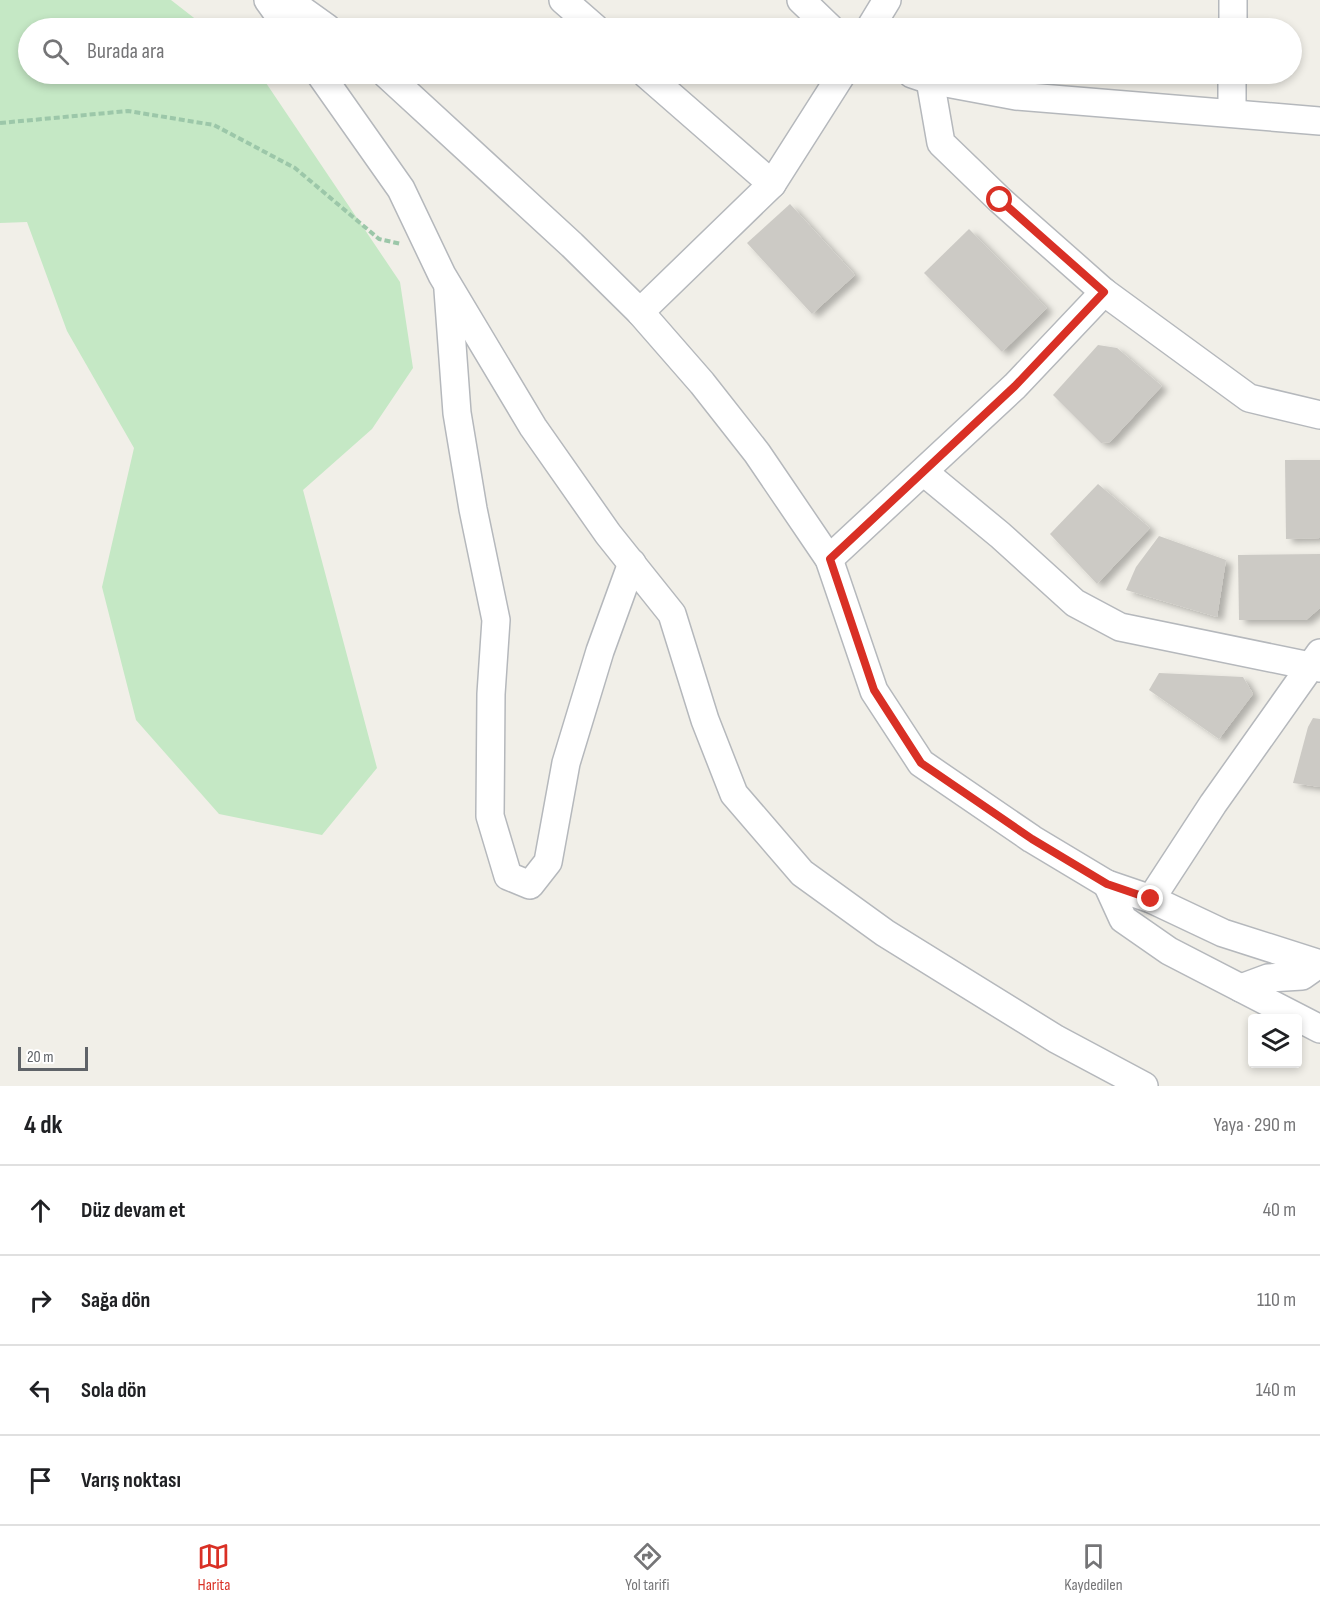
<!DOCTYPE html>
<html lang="tr">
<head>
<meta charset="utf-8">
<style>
	:root { --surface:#fff; --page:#f2f2f2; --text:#202124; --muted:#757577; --line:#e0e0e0; --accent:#d93025 }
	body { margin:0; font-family:"Sofia Sans Condensed",sans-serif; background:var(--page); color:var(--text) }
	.controls { position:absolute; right:18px; bottom:18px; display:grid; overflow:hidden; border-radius:6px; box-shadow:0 3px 9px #0003 }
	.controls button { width:54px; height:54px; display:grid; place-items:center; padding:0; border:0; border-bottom:2px solid var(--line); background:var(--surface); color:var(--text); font:30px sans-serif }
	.scale { position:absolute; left:18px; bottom:15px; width:70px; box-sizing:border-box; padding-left:6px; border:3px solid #5f6368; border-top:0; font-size:16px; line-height:21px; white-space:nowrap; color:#5f6368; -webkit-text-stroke:4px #fff; paint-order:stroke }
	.stop { position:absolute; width:18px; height:18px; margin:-14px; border:4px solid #d93025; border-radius:50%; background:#fff }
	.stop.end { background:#d93025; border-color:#fff; box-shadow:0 2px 6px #0008 }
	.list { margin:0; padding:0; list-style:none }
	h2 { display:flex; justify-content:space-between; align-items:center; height:78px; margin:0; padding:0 24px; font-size:26px }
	h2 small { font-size:20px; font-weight:400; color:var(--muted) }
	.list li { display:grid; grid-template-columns:39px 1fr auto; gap:18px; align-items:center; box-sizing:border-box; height:90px; padding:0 24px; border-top:2px solid var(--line) }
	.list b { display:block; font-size:22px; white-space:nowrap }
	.list em { font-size:20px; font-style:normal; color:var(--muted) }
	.icon { flex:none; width:33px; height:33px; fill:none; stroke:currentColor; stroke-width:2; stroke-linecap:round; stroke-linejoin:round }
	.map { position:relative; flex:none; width:1320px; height:1086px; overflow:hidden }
	.search { position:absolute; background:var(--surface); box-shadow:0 3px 9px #0003; left:18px; right:18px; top:18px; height:66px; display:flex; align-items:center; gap:15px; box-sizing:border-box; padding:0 21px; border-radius:33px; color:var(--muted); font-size:22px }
	.sheet { height:438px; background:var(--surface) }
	nav { display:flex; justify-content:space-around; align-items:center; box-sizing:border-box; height:84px; border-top:2px solid var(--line); background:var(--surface); font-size:16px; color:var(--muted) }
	nav a { display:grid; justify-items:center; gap:3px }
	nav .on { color:var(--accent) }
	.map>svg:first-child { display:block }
	.green { fill:#c5e8c5 }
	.building { fill:#cccac5; filter:url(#shadow) }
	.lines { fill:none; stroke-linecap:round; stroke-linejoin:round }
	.minor-casing { stroke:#b5b8bc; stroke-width:30 }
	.path { stroke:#9cc7a9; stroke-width:4; stroke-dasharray:6 3; stroke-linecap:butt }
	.minor { stroke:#fff; stroke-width:27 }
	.route { stroke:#d93025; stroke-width:8 }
</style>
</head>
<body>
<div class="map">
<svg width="1320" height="1086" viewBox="0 0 1320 1086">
	<defs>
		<filter id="shadow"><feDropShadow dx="6" dy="4" stdDeviation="3" flood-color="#0004"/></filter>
	</defs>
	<rect width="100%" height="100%" fill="#f1efe8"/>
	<!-- green -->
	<polygon class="green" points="0,0 171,0 207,28 28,28 28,74 260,74 400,282 413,368 372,429 303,490 377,768 322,835 219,814 136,720 102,587 134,448 67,331 27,222 0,223"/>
	<!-- building -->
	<g class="building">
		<polygon points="790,204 855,275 812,314 747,243"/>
		<polygon points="969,229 1047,308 1002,352 924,273"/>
		<polygon points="1098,345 1117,348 1162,386 1110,442 1101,443 1053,395"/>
		<polygon points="1285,460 1320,460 1320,538 1286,539"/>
		<polygon points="1098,484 1150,528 1097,584 1050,534"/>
		<polygon points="1159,536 1226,560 1217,617 1126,590 1136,567"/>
		<polygon points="1320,554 1320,608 1306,620 1239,620 1238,555"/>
		<polygon points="1159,673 1243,677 1253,694 1219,739 1149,690"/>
		<polygon points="1313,718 1320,719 1320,787 1293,783 1308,727"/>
	</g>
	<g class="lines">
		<!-- minor casing -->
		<g class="minor-casing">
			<g id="minor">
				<polyline points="268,0 288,28"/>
				<polyline points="288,0 327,28"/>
				<polyline points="563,0 595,28"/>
				<polyline points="801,0 830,28"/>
				<polyline points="870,28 887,0"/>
				<polyline points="1233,28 1233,0"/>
				<polyline points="320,74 401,189 442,275 533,427 608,534 672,614 705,720 734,794 802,873 885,933 1056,1039 1144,1086"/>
				<polyline points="386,74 572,245 640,312 702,383 757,453 829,559 874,691 921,763 1032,839 1107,884 1151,899 1223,933 1320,964"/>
				<polyline points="646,74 772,184"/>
				<polyline points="912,74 930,80 1016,96 1320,121"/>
				<polyline points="930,80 941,143 1000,200 1104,292 1249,398 1320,415"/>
				<polyline points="1232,113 1232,74"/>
				<polyline points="448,290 457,413 473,509 496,620 491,694 490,816 508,876 530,885 548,862 566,763 600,651 632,563"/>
				<polyline points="640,312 772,184 842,74"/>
				<polyline points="925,473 1000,535 1075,603 1120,627 1320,668"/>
				<polyline points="829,559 1015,386 1104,292"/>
				<polyline points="1107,884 1123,919 1169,951 1320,1029"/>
				<polyline points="1151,899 1213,804 1320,653"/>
				<polyline points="1241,988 1268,978 1302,976 1319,964"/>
			</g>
		</g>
		<!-- path -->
		<polyline class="path" points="0,123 128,111 214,125 295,168 379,239 401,244"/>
		<!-- minor -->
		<use href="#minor" class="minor"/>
	</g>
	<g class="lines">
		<!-- route -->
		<polyline class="route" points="1000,200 1104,292 1015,386 830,559 874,690 921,763 1032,839 1107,884 1151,899"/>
	</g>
</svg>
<div class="controls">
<button><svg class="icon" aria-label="layers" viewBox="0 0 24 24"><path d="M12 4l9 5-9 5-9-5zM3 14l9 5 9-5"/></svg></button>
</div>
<div class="scale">20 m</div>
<div class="stop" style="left:1000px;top:200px"></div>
<div class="stop end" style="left:1151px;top:899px"></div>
<div class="search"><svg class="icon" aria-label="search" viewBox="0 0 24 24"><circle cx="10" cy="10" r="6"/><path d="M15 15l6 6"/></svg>Burada ara</div>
</div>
<section class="sheet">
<h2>4 dk<small>Yaya · 290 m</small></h2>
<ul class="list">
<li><svg class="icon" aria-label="ahead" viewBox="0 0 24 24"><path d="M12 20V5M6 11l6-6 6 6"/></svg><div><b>Düz devam et</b></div><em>40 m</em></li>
<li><svg class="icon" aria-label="right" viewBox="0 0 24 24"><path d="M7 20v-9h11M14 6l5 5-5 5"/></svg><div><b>Sağa dön</b></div><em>110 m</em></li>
<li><svg class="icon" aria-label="left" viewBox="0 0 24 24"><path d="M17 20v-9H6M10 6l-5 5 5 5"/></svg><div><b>Sola dön</b></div><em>140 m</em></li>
<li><svg class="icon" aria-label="arrive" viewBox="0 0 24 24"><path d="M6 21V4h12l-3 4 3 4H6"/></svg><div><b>Varış noktası</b></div></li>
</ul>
</section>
<nav>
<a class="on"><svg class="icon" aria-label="map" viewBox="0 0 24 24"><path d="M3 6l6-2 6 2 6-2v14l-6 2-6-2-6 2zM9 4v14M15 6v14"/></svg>Harita</a>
<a><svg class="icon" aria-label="directions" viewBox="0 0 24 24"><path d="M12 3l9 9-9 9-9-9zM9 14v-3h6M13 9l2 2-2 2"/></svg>Yol tarifi</a>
<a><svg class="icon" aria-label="saved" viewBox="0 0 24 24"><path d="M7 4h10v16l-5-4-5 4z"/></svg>Kaydedilen</a>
</nav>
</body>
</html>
